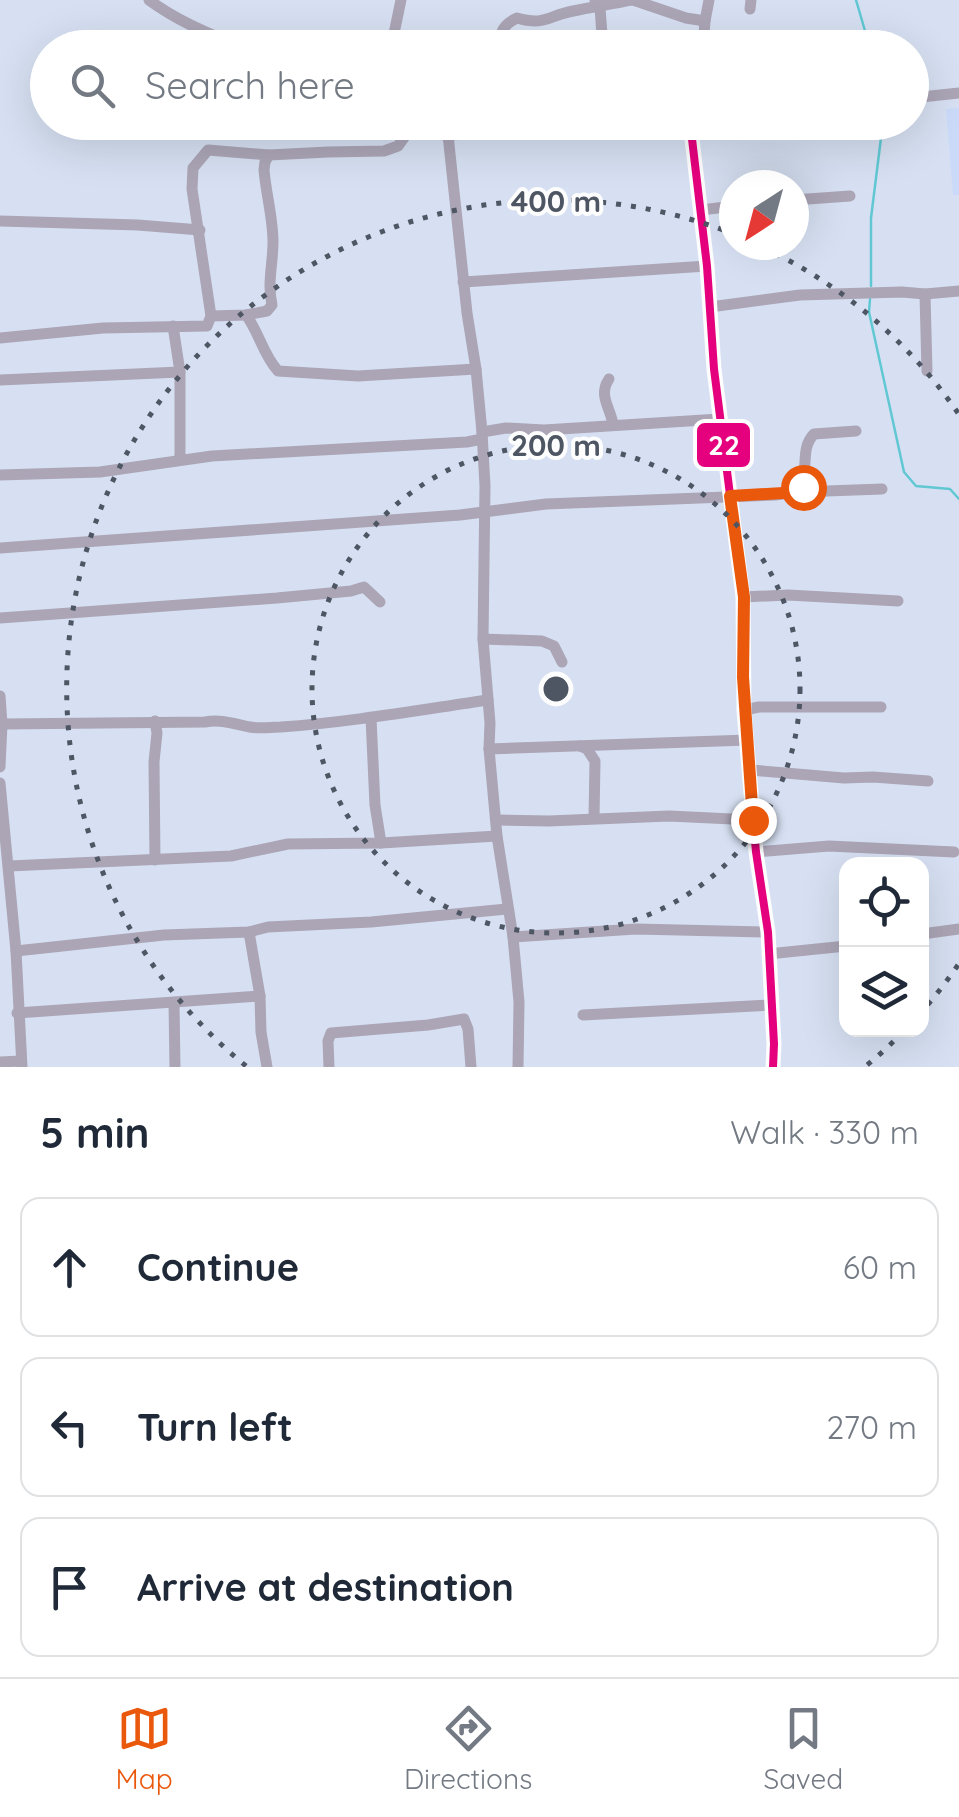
<!DOCTYPE html>
<html lang="en">
<head>
<meta charset="utf-8">
<style>
	:root { --surface:#fff; --page:#f2f2f3; --text:#1f2937; --muted:#747a83; --line:#e0e1e3; --accent:#ea580c }
	body { margin:0; font-family:Quicksand,sans-serif; background:var(--page); color:var(--text) }
	.controls { position:absolute; right:30px; bottom:30px; display:grid; overflow:hidden; border-radius:20px; box-shadow:0 10px 40px #0002 }
	.controls button { width:90px; height:90px; display:grid; place-items:center; padding:0; border:0; border-bottom:2px solid var(--line); background:var(--surface); color:var(--text); font:50px sans-serif }
	.compass { position:absolute; left:719px; top:170px; width:90px; height:90px; border-radius:50%; background:var(--surface); box-shadow:0 10px 40px #0002; rotate:216deg }
	.stop { position:absolute; width:30px; height:30px; margin:-22px; border:8px solid #ea580c; border-radius:50%; background:#fff }
	.stop.end { background:#ea580c; border-color:#fff; box-shadow:0 2px 10px #0008 }
	.list { margin:0; padding:0; list-style:none }
	h2 { display:flex; justify-content:space-between; align-items:center; height:130px; margin:0; padding:0 40px; font-size:42px }
	h2 small { font-size:32px; font-weight:400; color:var(--muted) }
	.list li { display:grid; grid-template-columns:65px 1fr auto; gap:30px; align-items:center; box-sizing:border-box; height:140px; margin:0 20px 20px; padding:0 20px; border:2px solid var(--line); border-radius:20px }
	.list b { display:block; font-size:38px; white-space:nowrap }
	.list em { font-size:32px; font-style:normal; color:var(--muted) }
	.icon { flex:none; width:55px; height:55px; fill:none; stroke:currentColor; stroke-width:2; stroke-linecap:round; stroke-linejoin:round }
	.map { position:relative; flex:none; width:959px; height:1067px; overflow:hidden }
	.search { position:absolute; background:var(--surface); box-shadow:0 10px 40px #0002; left:30px; right:30px; top:30px; height:110px; display:flex; align-items:center; gap:25px; box-sizing:border-box; padding:0 35px; border-radius:55px; color:var(--muted); font-size:38px }
	.sheet { height:610px; background:var(--surface) }
	nav { display:flex; justify-content:space-around; align-items:center; box-sizing:border-box; height:140px; border-top:2px solid var(--line); background:var(--surface); font-size:28px; color:var(--muted) }
	nav a { display:grid; justify-items:center; gap:5px }
	nav .on { color:var(--accent) }
	.map>svg:first-child { display:block }
	.built { fill:#cadaf8 }
	.lines { fill:none; stroke-linecap:round; stroke-linejoin:round }
	.stream { stroke:#61c8d3; stroke-width:2.5 }
	.minor { stroke:#aba5b6; stroke-width:11 }
	.bus-1-casing { stroke:#fdfdfd; stroke-width:15 }
	.bus-1 { stroke:#e5007d; stroke-width:8 }
	.route { stroke:#ea580c; stroke-width:12 }
	.ring { fill:none; stroke:#4e5664; stroke-width:5; stroke-dasharray:5 10 }
	.centre { fill:#4e5664; stroke:#fdfdfd; stroke-width:5 }
	.ring-label { font-size:30px; text-anchor:middle; font-weight:bold; fill:#4e5664; stroke:#fdfdfd; stroke-width:8; stroke-linejoin:round; paint-order:stroke }
	.line-badge { stroke:#fdfdfd; stroke-width:4 }
	.badge-label { font-size:28px; text-anchor:middle; font-weight:bold; fill:#fff }
</style>
</head>
<body>
<div class="map">
<svg width="959" height="1067" viewBox="0 0 959 1067">
	<rect width="100%" height="100%" fill="#d6e0f2"/>
	<!-- built -->
	<polygon class="built" points="959,108 959,195 953,195 946,109"/>
	<g class="lines">
		<!-- stream -->
		<g class="stream">
			<polyline points="856,0 870,48"/>
			<polyline points="871,286 871,218 883,122"/>
			<polyline points="870,299 869,312 904,472 916,486 950,489 959,499"/>
		</g>
		<!-- minor -->
		<g class="minor">
			<path d="M 149,0 C 179,22 210,34 243,48"/>
			<polyline points="595,0 600,8 603,48"/>
			<polyline points="633,0 686,18 705,21"/>
			<polyline points="750,9 751,0"/>
			<polyline points="391,48 401,0"/>
			<path d="M 502,48 C 497,34 504,24 517,18 C 545,26 547,16 573,11 C 592,7 612,4 631,0"/>
			<polyline points="703,48 705,21 709,0"/>
			<polyline points="912,98 959,93"/>
			<polyline points="387,122 408,132 448,135 599,128 657,122"/>
			<polyline points="690,122 707,266 714,369 743,597 744,710 756,852 768,932 774,1044 773,1067"/>
			<polyline points="448,135 467,313 476,369 482,432 485,486 483,639 490,723 489,749 497,836 513,937 519,1002 518,1067"/>
			<polyline points="794,200 850,196"/>
			<polyline points="701,210 734,206"/>
			<polyline points="0,221 138,225 200,230"/>
			<polyline points="463,282 707,266"/>
			<polyline points="925,294 927,371"/>
			<polyline points="710,307 800,295 902,292 925,294 959,291"/>
			<path d="M 246,315 C 259,332 263,355 278,371 L 358,376 L 476,369"/>
			<path d="M 211,316 L 246,315 L 267,311 L 272,305 C 267,283 273,264 273,242 C 273,218 266,194 264,170 L 265,162 L 269,155 L 328,152 L 384,151 L 398,146 L 408,132"/>
			<polyline points="173,326 180,372 180,459"/>
			<polyline points="0,338 103,328 207,326 211,316 192,189 193,168 208,150 269,155"/>
			<path d="M 609,379 C 598,395 610,407 613,424"/>
			<polyline points="0,380 180,372"/>
			<polyline points="482,432 506,428 544,430 720,419"/>
			<polyline points="0,475 100,472 212,456 467,442 482,439"/>
			<polyline points="799,492 882,489"/>
			<path d="M 0,548 L 460,515 L 546,504 L 775,495 L 799,492 C 810,472 799,449 814,434 L 856,431"/>
			<polyline points="743,597 788,595 898,601"/>
			<polyline points="0,618 277,598 351,591 364,587 380,602"/>
			<polyline points="483,639 542,641 554,646 562,662"/>
			<polyline points="0,696 2,724 0,767"/>
			<polyline points="744,710 759,707 881,707"/>
			<polyline points="371,718 375,805 381,843"/>
			<polyline points="155,721 157,733 154,762 155,860"/>
			<path d="M 2,724 L 205,722 C 222,719 234,724 250,727 C 260,729 271,727 281,727 C 351,722 419,710 488,700"/>
			<polyline points="580,746 587,749 595,761 594,818"/>
			<polyline points="489,749 748,740"/>
			<polyline points="751,770 844,778 873,777 928,781"/>
			<polyline points="0,783 16,951 22,1067"/>
			<polyline points="497,820 549,821 669,816 753,820"/>
			<polyline points="756,852 829,846 954,852"/>
			<polyline points="9,866 231,856 288,844 381,843 497,836"/>
			<polyline points="249,932 260,996 261,1032 267,1067"/>
			<polyline points="922,934 959,929"/>
			<polyline points="513,937 636,929 768,932"/>
			<polyline points="16,951 164,935 249,932 268,927 371,922 507,909"/>
			<polyline points="768,954 846,946"/>
			<polyline points="174,1003 175,1067"/>
			<polyline points="17,1013 260,996"/>
			<polyline points="583,1015 771,1005"/>
			<polyline points="0,1062 21,1061"/>
			<polyline points="329,1067 328,1041 331,1033 428,1025 464,1019 468,1029 471,1067"/>
		</g>
		<!-- bus-1 casing -->
		<g class="bus-1-casing">
			<polyline id="bus-1" points="690,122 707,266 714,369 743,597 744,710 756,852 768,932 774,1044 773,1067"/>
		</g>
		<!-- bus-1 -->
		<use href="#bus-1" class="bus-1"/>
	</g>
	<g class="lines">
		<!-- route -->
		<polyline class="route" points="753,820 743,677 744,597 730,496 800,492 803,487"/>
	</g>
	<!-- distance rings -->
	<g class="ring">
		<circle cx="556" cy="689" r="244"/>
		<path d="M958 965A488 488 0 0 1 924 1009M904 1031A488 488 0 0 1 866 1066M246 1066A488 488 0 0 1 731 233M762 247A488 488 0 0 1 958 413"/>
	</g>
	<circle cx="556" cy="689" r="15" class="centre"/>
	<g class="ring-label">
		<text x="556" y="212">400 m</text>
		<text x="556" y="456">200 m</text>
	</g>
	<rect class="line-badge" x="695" y="421" width="57" height="48" rx="10" fill="#e5007d"/>
	<g class="badge-label">
		<text x="724" y="455">22</text>
	</g>
</svg>
<div class="controls">
<button><svg class="icon" aria-label="locate" viewBox="0 0 24 24"><circle cx="12" cy="12" r="6"/><path d="M12 2v4M12 18v4M2 12h4M18 12h4"/></svg></button>
<button><svg class="icon" aria-label="layers" viewBox="0 0 24 24"><path d="M12 4l9 5-9 5-9-5zM3 14l9 5 9-5"/></svg></button>
</div>
<svg class="compass" viewBox="-18 -18 36 36"><path d="M0-13l5 13h-10z" fill="#e53935"/><path d="M0 13l5-13h-10z" fill="#747a83"/></svg>
<div class="stop" style="left:803px;top:487px"></div>
<div class="stop end" style="left:753px;top:820px"></div>
<div class="search"><svg class="icon" aria-label="search" viewBox="0 0 24 24"><circle cx="10" cy="10" r="6"/><path d="M15 15l6 6"/></svg>Search here</div>
</div>
<section class="sheet">
<h2>5 min<small>Walk · 330 m</small></h2>
<ul class="list">
<li><svg class="icon" aria-label="ahead" viewBox="0 0 24 24"><path d="M12 20V5M6 11l6-6 6 6"/></svg><div><b>Continue</b></div><em>60 m</em></li>
<li><svg class="icon" aria-label="left" viewBox="0 0 24 24"><path d="M17 20v-9H6M10 6l-5 5 5 5"/></svg><div><b>Turn left</b></div><em>270 m</em></li>
<li><svg class="icon" aria-label="arrive" viewBox="0 0 24 24"><path d="M6 21V4h12l-3 4 3 4H6"/></svg><div><b>Arrive at destination</b></div></li>
</ul>
</section>
<nav>
<a class="on"><svg class="icon" aria-label="map" viewBox="0 0 24 24"><path d="M3 6l6-2 6 2 6-2v14l-6 2-6-2-6 2zM9 4v14M15 6v14"/></svg>Map</a>
<a><svg class="icon" aria-label="directions" viewBox="0 0 24 24"><path d="M12 3l9 9-9 9-9-9zM9 14v-3h6M13 9l2 2-2 2"/></svg>Directions</a>
<a><svg class="icon" aria-label="saved" viewBox="0 0 24 24"><path d="M7 4h10v16l-5-4-5 4z"/></svg>Saved</a>
</nav>
</body>
</html>
